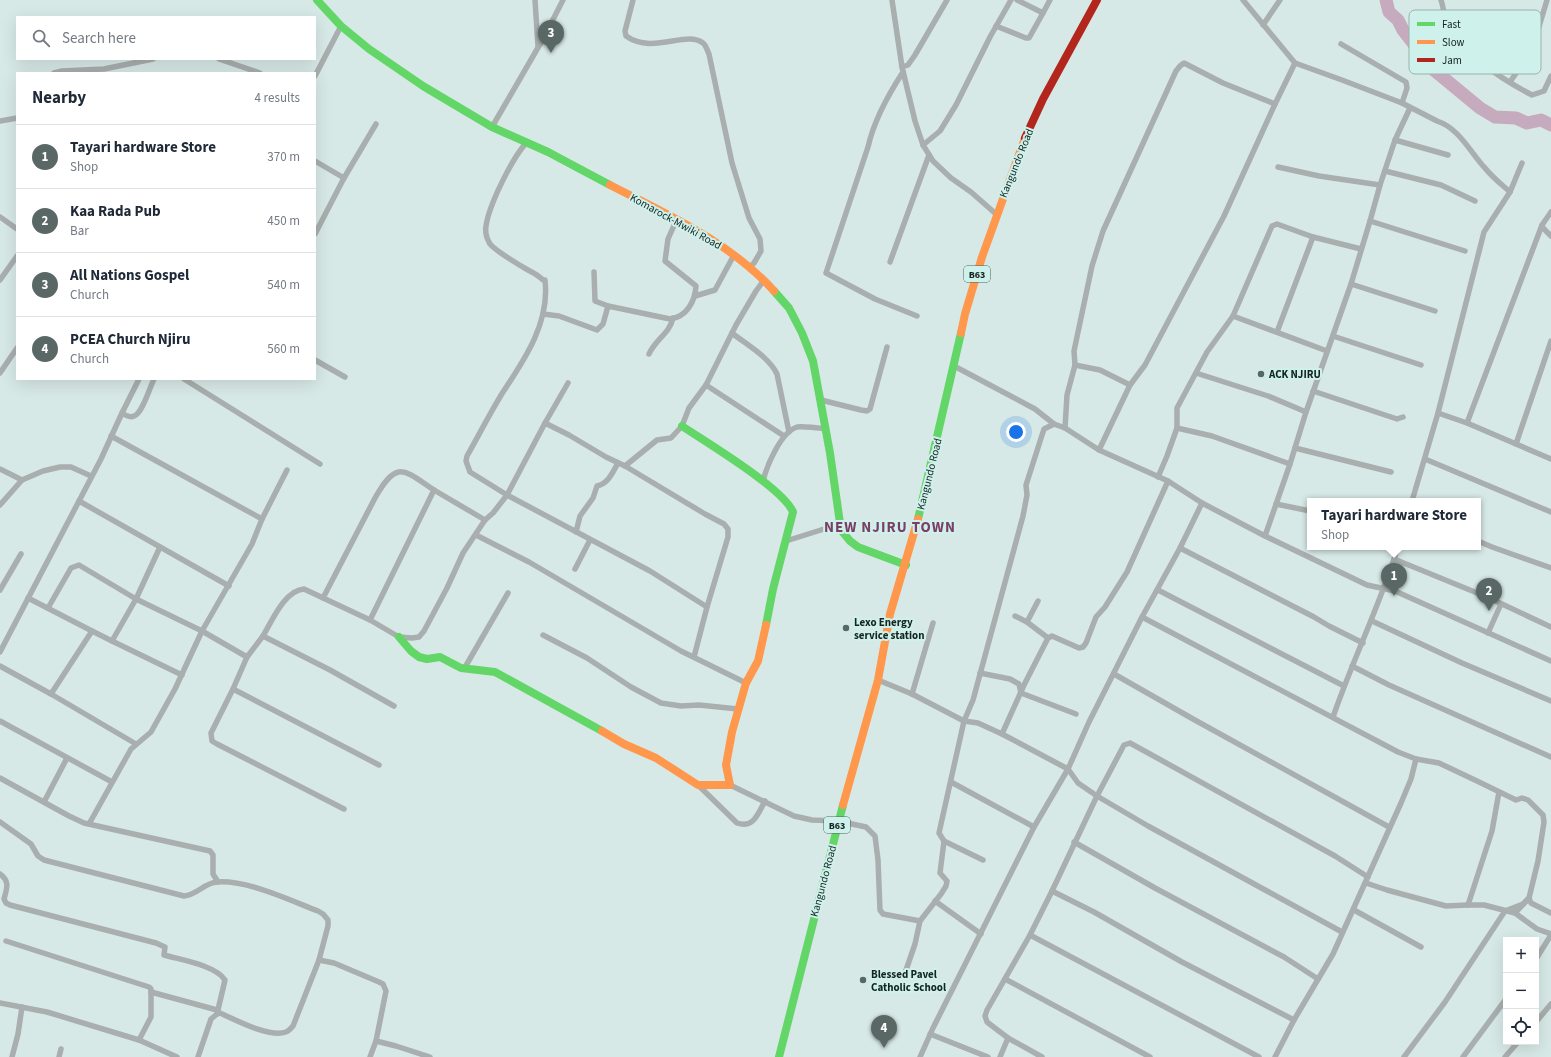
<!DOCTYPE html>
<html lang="en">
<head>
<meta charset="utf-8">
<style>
	:root { --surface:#fff; --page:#f6f6f7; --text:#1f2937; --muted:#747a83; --line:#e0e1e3; --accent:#5a6865 }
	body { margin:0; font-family:"Source Sans 3",sans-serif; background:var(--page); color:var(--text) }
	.controls { position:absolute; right:12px; bottom:12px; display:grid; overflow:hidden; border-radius:0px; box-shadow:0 4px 16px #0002 }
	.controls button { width:36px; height:36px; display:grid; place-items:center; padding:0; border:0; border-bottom:1px solid var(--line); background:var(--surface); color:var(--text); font:20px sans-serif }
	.you { position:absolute; left:1016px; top:432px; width:14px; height:14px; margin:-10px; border:3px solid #fff; border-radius:50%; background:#1a73e8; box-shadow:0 0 0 6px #1a73e833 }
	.badge { display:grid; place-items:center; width:26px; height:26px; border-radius:50%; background:var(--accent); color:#fff; font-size:13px; font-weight:700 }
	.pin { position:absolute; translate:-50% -33px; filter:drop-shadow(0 1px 2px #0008) }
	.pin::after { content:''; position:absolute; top:21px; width:14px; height:12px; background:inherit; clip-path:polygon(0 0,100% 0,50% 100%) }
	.popup { position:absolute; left:1307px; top:498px; width:174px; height:52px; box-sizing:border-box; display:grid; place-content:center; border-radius:0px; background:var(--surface); filter:drop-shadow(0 1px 3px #0005); font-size:13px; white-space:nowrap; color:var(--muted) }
	.popup b { font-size:15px; color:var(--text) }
	.popup::after { content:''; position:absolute; left:50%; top:100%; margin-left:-8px; border:8px solid transparent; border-top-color:var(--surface) }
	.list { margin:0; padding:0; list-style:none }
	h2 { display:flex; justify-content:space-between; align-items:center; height:52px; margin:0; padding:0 16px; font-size:17px }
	h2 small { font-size:13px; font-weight:400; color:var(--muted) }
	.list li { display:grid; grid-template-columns:26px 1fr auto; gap:12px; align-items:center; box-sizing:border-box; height:64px; padding:0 16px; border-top:1px solid var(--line) }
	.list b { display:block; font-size:15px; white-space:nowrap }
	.list p { margin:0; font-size:13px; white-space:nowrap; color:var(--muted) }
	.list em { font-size:13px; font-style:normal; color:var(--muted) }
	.icon { flex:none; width:22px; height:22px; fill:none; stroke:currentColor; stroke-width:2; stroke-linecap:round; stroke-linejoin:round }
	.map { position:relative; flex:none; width:1551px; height:1057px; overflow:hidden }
	.search { position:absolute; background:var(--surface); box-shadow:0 4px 16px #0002; left:16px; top:16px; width:300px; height:44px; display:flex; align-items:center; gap:10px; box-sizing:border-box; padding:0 14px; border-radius:0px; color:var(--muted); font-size:15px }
	.panel { position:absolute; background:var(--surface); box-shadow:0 4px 16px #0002; left:16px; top:72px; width:300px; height:308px; border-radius:0px }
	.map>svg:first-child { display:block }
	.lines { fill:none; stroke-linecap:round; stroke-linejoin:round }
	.river { stroke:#c6aabd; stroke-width:13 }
	.street { stroke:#a9afae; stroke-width:5.5 }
	.fast { stroke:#63d668; stroke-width:8 }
	.slow { stroke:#ff974d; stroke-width:8 }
	.jam { stroke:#b3261e; stroke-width:8 }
	.poi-dot { fill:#5a6865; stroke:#cff1eb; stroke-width:1.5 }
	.labels { text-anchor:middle; stroke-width:4; stroke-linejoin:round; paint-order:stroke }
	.shield { fill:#cff1eb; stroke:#4e615d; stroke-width:1 }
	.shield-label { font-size:10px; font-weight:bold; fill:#162320 }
	.street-label { font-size:11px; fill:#162320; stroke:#cff1eb }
	.poi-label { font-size:11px; font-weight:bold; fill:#162320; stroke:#cff1eb; text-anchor:start }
	.district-label { font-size:15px; font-weight:bold; letter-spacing:1px; fill:#7c3e66; stroke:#cff1eb }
	.key { fill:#cff1eb; stroke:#98b3ae; stroke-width:1 }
	.key-label { font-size:11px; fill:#162320 }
</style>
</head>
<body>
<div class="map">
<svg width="1551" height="1057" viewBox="0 0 1551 1057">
	<rect width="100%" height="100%" fill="#d7e9e6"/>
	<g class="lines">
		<!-- river -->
		<polyline class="river" points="1386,0 1389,12 1398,20 1403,30 1434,70 1480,108 1495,117 1516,118 1527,123 1541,120 1551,125"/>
		<!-- street -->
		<g class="street">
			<polyline points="535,0 538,46"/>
			<path d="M 633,0 L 625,31 L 626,36 C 653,55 686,30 703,43 C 706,45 707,50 709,54 L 732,163 L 749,218 L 760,239 L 761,251 L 754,263 L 750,267"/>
			<polyline points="892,0 902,67 915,121 923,145 933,161 951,178 971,192 996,214"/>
			<polyline points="1017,0 1043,13 1050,0"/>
			<path d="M 1243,0 L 1295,63 L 1342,80 L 1402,103 L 1437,121 C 1459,128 1470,152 1485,168 C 1492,177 1501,184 1510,192"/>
			<path d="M 1441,0 C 1444,9 1444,19 1449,27 C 1468,57 1501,79 1532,95 L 1544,91 L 1551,76"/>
			<polyline points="1263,25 1280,0"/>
			<polyline points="996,26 1026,38 1029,38 1043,13"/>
			<polyline points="1341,44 1406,82 1407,88 1402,103"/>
			<polyline points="219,59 260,73"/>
			<polyline points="902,67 908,65 915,55 947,0"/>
			<path d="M 903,72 C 888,95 874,120 868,147 L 826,273 L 875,299 L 917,316"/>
			<polyline points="54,73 62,71 104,69 153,59"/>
			<polyline points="315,76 341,26"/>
			<polyline points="1510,82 1532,50 1547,0"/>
			<polyline points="0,121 17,118"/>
			<polyline points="492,127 543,39 563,0"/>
			<polyline points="1395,140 1448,155"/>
			<path d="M 527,142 C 512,158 489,205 486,226 C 485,232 487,239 490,244 C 496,251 519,265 528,270 C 534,273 538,275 543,280 L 545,280 C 550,322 525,359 503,392 C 490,413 479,435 467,456 L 466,461 L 470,472 L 507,495 L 545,423 L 568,383"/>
			<polyline points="923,145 940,131 956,105 990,37 1011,0"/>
			<polyline points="315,161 344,178 376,124"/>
			<polyline points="1278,167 1319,176 1380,185"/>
			<polyline points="1385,171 1441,185 1475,201"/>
			<polyline points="0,217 17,229"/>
			<polyline points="1370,221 1465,251"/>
			<polyline points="1542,225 1543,228 1551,236"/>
			<polyline points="315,234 344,178"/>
			<polyline points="890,262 929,155"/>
			<polyline points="594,272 595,301 608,306"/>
			<polyline points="0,280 17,256"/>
			<polyline points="1351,284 1435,311"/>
			<polyline points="695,296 715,290 734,255"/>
			<path d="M 543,314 L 559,316 L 597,330 L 603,324 L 608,306 L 670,319 C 687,317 695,301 696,286 L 665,261 L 668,239 L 676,221"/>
			<polyline points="1233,316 1327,351"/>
			<polyline points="1277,332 1313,237"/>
			<path d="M 732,333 C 747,345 769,357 777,374 L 789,432"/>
			<polyline points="1333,336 1421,365"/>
			<path d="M 649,354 C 655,340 670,333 673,318"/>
			<polyline points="315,360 345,377"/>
			<polyline points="1075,365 1100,370 1130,385"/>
			<polyline points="954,366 1035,409 1054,424 1065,428 1099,450 1168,481 1202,503 1265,536 1367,585 1395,591 1551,661"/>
			<polyline points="0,373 17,348"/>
			<polyline points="1196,373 1268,396 1306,412"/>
			<polyline points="184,379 320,464"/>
			<polyline points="706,385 784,436"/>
			<polyline points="1313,391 1397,419 1403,417"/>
			<polyline points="821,400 861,410 867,411 870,409 887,347"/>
			<polyline points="122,413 139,379"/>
			<polyline points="1438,413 1467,423 1551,459"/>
			<polyline points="545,423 569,435 606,457 625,466 705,514 724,524 728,529 728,537 707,607 694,657"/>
			<polyline points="1467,423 1542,225 1551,212"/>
			<polyline points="1065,428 1067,395 1075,365 1074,351 1092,266 1103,231 1176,71 1180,66 1184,63 1223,83 1275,104"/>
			<polyline points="1177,428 1212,436 1290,464"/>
			<polyline points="1516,444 1551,341"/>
			<polyline points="1295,448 1391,472"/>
			<polyline points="1099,450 1130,385 1145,365 1224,216 1275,104 1295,63"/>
			<polyline points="1425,459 1551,512"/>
			<polyline points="625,466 657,440 671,438 682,426 689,408 706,385 736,325 756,291 764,280"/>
			<polyline points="0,469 22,480"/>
			<polyline points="1158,477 1167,456 1177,428 1177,408 1207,352 1233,316 1272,226 1277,224 1313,237 1361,249"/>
			<path d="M 763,481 C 767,465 781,432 797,427 C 801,426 821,428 826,429"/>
			<polyline points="79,501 229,586"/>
			<polyline points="1412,501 1438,413 1484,232 1510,192 1522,163"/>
			<polyline points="1276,504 1310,511"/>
			<polyline points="0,505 22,480 43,471 60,467 71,467 91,476"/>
			<polyline points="262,519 287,470"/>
			<path d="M 576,532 L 580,516 L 593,498 L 597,486 C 609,483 612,473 618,463"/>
			<polyline points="476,535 529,562 681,651 746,683"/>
			<polyline points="1265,536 1290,464 1306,412 1351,284 1370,221 1380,185 1395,140 1410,108"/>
			<polyline points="786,541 840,524"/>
			<polyline points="1478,541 1492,547 1551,568"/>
			<polyline points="1180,548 1314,617 1329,626 1363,643"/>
			<polyline points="1394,559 1487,597 1551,627"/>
			<polyline points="575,569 590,540"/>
			<polyline points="0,590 21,554"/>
			<polyline points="1158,590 1344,686"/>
			<polyline points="28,598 92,631"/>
			<path d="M 323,598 L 375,498 C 397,459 404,470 434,490"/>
			<polyline points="1038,601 1027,622 1048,638"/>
			<polyline points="48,608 71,568 79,565 136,599 202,631 247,657"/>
			<polyline points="1015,616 1027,622"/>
			<polyline points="1142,617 1398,752 1416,759 1439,763 1477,781 1516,800 1522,798 1528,800 1543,815 1544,822 1538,861 1529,898 1515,913"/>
			<polyline points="370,620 434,490 485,520"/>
			<polyline points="1372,621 1462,663 1551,701"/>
			<polyline points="1488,633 1501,604"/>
			<polyline points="543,635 587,658 631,687 661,703 681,706 699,705 738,709"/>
			<path d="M 263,636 C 272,621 285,590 304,589 L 370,620 L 399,637 L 412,638 L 419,637 L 424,631 L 447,588 L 463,553 L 485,520 L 493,513 L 507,495 L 650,571 L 707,607"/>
			<polyline points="112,641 182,675"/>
			<path d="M 0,652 L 101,459 L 122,413 C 125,415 130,418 134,416 C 142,414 150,387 154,379"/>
			<polyline points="0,666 51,694 92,631 112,641 136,599 160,547"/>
			<polyline points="1352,666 1389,685 1551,757"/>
			<polyline points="464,669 508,593"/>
			<polyline points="980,673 1010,679 1019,684 1021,693 1076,714"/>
			<polyline points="1114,674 1193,719 1389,827"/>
			<polyline points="878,680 912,694 964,721 978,723 1002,734 1068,769 1078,783 1097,796 1148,826 1342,932"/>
			<polyline points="233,689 211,733 212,741 217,744 344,809"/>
			<polyline points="51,694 136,744"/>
			<polyline points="912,694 933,623"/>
			<path d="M 1333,717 C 1353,659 1380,605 1398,547"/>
			<polyline points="0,721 112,782"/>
			<polyline points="1002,734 1024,685 1048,638 1052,636 1079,648 1083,647 1086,643 1096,617 1105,607 1127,572 1168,481"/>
			<polyline points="379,765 233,689 247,657 263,636 330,670 394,706"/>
			<polyline points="0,778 69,816 84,823 210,851 213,855 213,874 218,882"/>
			<polyline points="951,782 1034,827"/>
			<path d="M 698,785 L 737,823 C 754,829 758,813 765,801"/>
			<polyline points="730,785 794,816 812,820 838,821 866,827 875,836 878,860 880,910 883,914 920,921"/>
			<polyline points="44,802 67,758"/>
			<path d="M 0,822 L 31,844 L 38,856 L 44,860 L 184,896 C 197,895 204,883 217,882 C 248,880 289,900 318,911 L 323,914 L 328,920 L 328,926 L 319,960 L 293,1026 C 291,1028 289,1031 286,1032 C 269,1038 236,1020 220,1013 L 217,1014 L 211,1019 L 198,1057"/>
			<polyline points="89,824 131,749 151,732 175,689 202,631 252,544 262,519 111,436"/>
			<polyline points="944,841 983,860"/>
			<polyline points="1074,842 1155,888 1284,957 1318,979"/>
			<path d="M 0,874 C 10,881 7,888 4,899 L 6,903 L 10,905 L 156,943 L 165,947 L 164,955 C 181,960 215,965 225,980 L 217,1014"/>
			<polyline points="1366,883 1387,890 1446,906 1468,905 1484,905 1515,913 1537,929 1551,934"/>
			<polyline points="1052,891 1094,912 1182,962 1294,1020"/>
			<polyline points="935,901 981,934"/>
			<polyline points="1468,905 1492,831 1499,792"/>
			<polyline points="1354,910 1421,947"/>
			<polyline points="1030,935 1259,1057"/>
			<polyline points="6,941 149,987 151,989 151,1017 139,1040"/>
			<polyline points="1536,959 1551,935"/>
			<polyline points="319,960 334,963 379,982 383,984 386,991 376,1041 396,1046 430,1057"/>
			<polyline points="905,973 915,944 920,921 941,894 946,886 947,881 940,873 944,841 939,833 964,721 973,700 1023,516 1027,495 1026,485 1044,429 1054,424"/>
			<polyline points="1005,979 1150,1057"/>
			<polyline points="151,992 217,1010"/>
			<polyline points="0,1003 47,1012 139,1040 177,1057"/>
			<polyline points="1536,1022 1551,1004"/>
			<polyline points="930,1034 988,1057"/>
			<polyline points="12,1057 18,1034 22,1007"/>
			<polyline points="59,1057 61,1049"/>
			<polyline points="370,1057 376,1041"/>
			<polyline points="920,1057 933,1028 1034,827 1068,769 1089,722 1142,617 1180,548 1202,503"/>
			<polyline points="1000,1057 1008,1038"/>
			<polyline points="1042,1057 1008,1038 987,1022 985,1016 987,1010 1030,935 1052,891 1097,796 1124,745 1130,743 1335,856 1368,877"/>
			<polyline points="1275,1057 1294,1020 1333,954 1401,803 1411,779 1416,759"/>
			<polyline points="1404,1057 1445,1002 1505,911 1523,904 1529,898 1531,903 1551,913"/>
			<polyline points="1463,1057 1506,999"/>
			<polyline points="1505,1057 1518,1042"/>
		</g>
		<!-- fast -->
		<g class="fast">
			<polyline points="317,0 341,26 369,49 423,86 492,127 548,152 610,185"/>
			<polyline points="774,291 789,308 802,333 813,361 830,453 841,530 850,541 858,547 906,565"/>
			<path d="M 682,426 C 707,443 783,488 793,512 L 773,589 L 766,625"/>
			<polyline points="918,519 961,333"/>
			<polyline points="399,637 411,651 419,657 427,659 440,657 461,668 495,672 602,731"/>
			<polyline points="779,1057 843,805"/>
		</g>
		<!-- slow -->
		<g class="slow">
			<path d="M 610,185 C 668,215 730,242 774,291"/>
			<polyline points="961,333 965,314 982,257 1025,138"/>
			<polyline points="602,731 624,744 656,758 698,785 730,785 726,765 732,732 746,683 758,661 766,625"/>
			<polyline points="843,805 878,680 890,614 918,519"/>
		</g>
		<!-- jam -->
		<polyline class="jam" points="1025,138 1043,99 1097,0"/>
	</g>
	<!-- markers -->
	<g class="poi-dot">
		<circle cx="1261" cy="374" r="4"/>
		<circle cx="846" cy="628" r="4"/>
		<circle cx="863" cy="980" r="4"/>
	</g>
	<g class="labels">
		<!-- shield labels -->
		<g class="shield">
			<rect x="964" y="266" width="26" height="16" rx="3"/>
			<rect x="824" y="817" width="26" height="16" rx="3"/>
		</g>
		<g class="shield-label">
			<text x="977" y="278">B63</text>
			<text x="837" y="829">B63</text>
		</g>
		<!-- street labels -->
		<g class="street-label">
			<text transform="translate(1016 163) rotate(-68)" y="4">Kangundo Road</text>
			<text transform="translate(676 221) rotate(29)" y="4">Komarock-Mwiki Road</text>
			<text transform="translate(929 474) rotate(-76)" y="4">Kangundo Road</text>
			<text transform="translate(823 881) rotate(-75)" y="4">Kangundo Road</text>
		</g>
		<!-- poi labels -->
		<g class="poi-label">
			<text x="1269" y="378">ACK NJIRU</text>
			<text x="854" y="626">Lexo Energy<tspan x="854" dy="13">service station</tspan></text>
			<text x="871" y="978">Blessed Pavel<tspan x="871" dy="13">Catholic School</tspan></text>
		</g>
		<!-- district labels -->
		<g class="district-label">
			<text x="890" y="532">NEW NJIRU TOWN</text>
		</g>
	</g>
	<!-- legend -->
	<rect x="1409" y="10" width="132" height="64" rx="6" class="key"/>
	<rect x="1417" y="22" width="18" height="4" fill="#63d668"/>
	<rect x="1417" y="40" width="18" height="4" fill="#ff974d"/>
	<rect x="1417" y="58" width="18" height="4" fill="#b3261e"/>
	<g class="key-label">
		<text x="1442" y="28">Fast</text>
		<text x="1442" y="46">Slow</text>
		<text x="1442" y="64">Jam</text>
	</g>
</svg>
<div class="controls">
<button>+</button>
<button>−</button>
<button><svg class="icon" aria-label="locate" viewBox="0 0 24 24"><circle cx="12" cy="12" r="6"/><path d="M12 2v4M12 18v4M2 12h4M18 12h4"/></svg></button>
</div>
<div class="you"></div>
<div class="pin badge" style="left:1394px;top:596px">1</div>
<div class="popup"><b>Tayari hardware Store</b>Shop</div>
<div class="pin badge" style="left:1489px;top:611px">2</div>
<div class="pin badge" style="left:551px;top:53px">3</div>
<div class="pin badge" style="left:884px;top:1048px">4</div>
<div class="search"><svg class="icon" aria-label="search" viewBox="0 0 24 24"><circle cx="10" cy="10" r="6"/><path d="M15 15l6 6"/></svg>Search here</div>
<section class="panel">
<h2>Nearby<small>4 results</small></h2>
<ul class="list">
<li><span class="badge">1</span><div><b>Tayari hardware Store</b><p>Shop</p></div><em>370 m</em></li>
<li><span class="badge">2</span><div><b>Kaa Rada Pub</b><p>Bar</p></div><em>450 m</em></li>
<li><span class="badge">3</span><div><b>All Nations Gospel</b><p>Church</p></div><em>540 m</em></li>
<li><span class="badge">4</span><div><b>PCEA Church Njiru</b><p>Church</p></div><em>560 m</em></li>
</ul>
</section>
</div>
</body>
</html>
